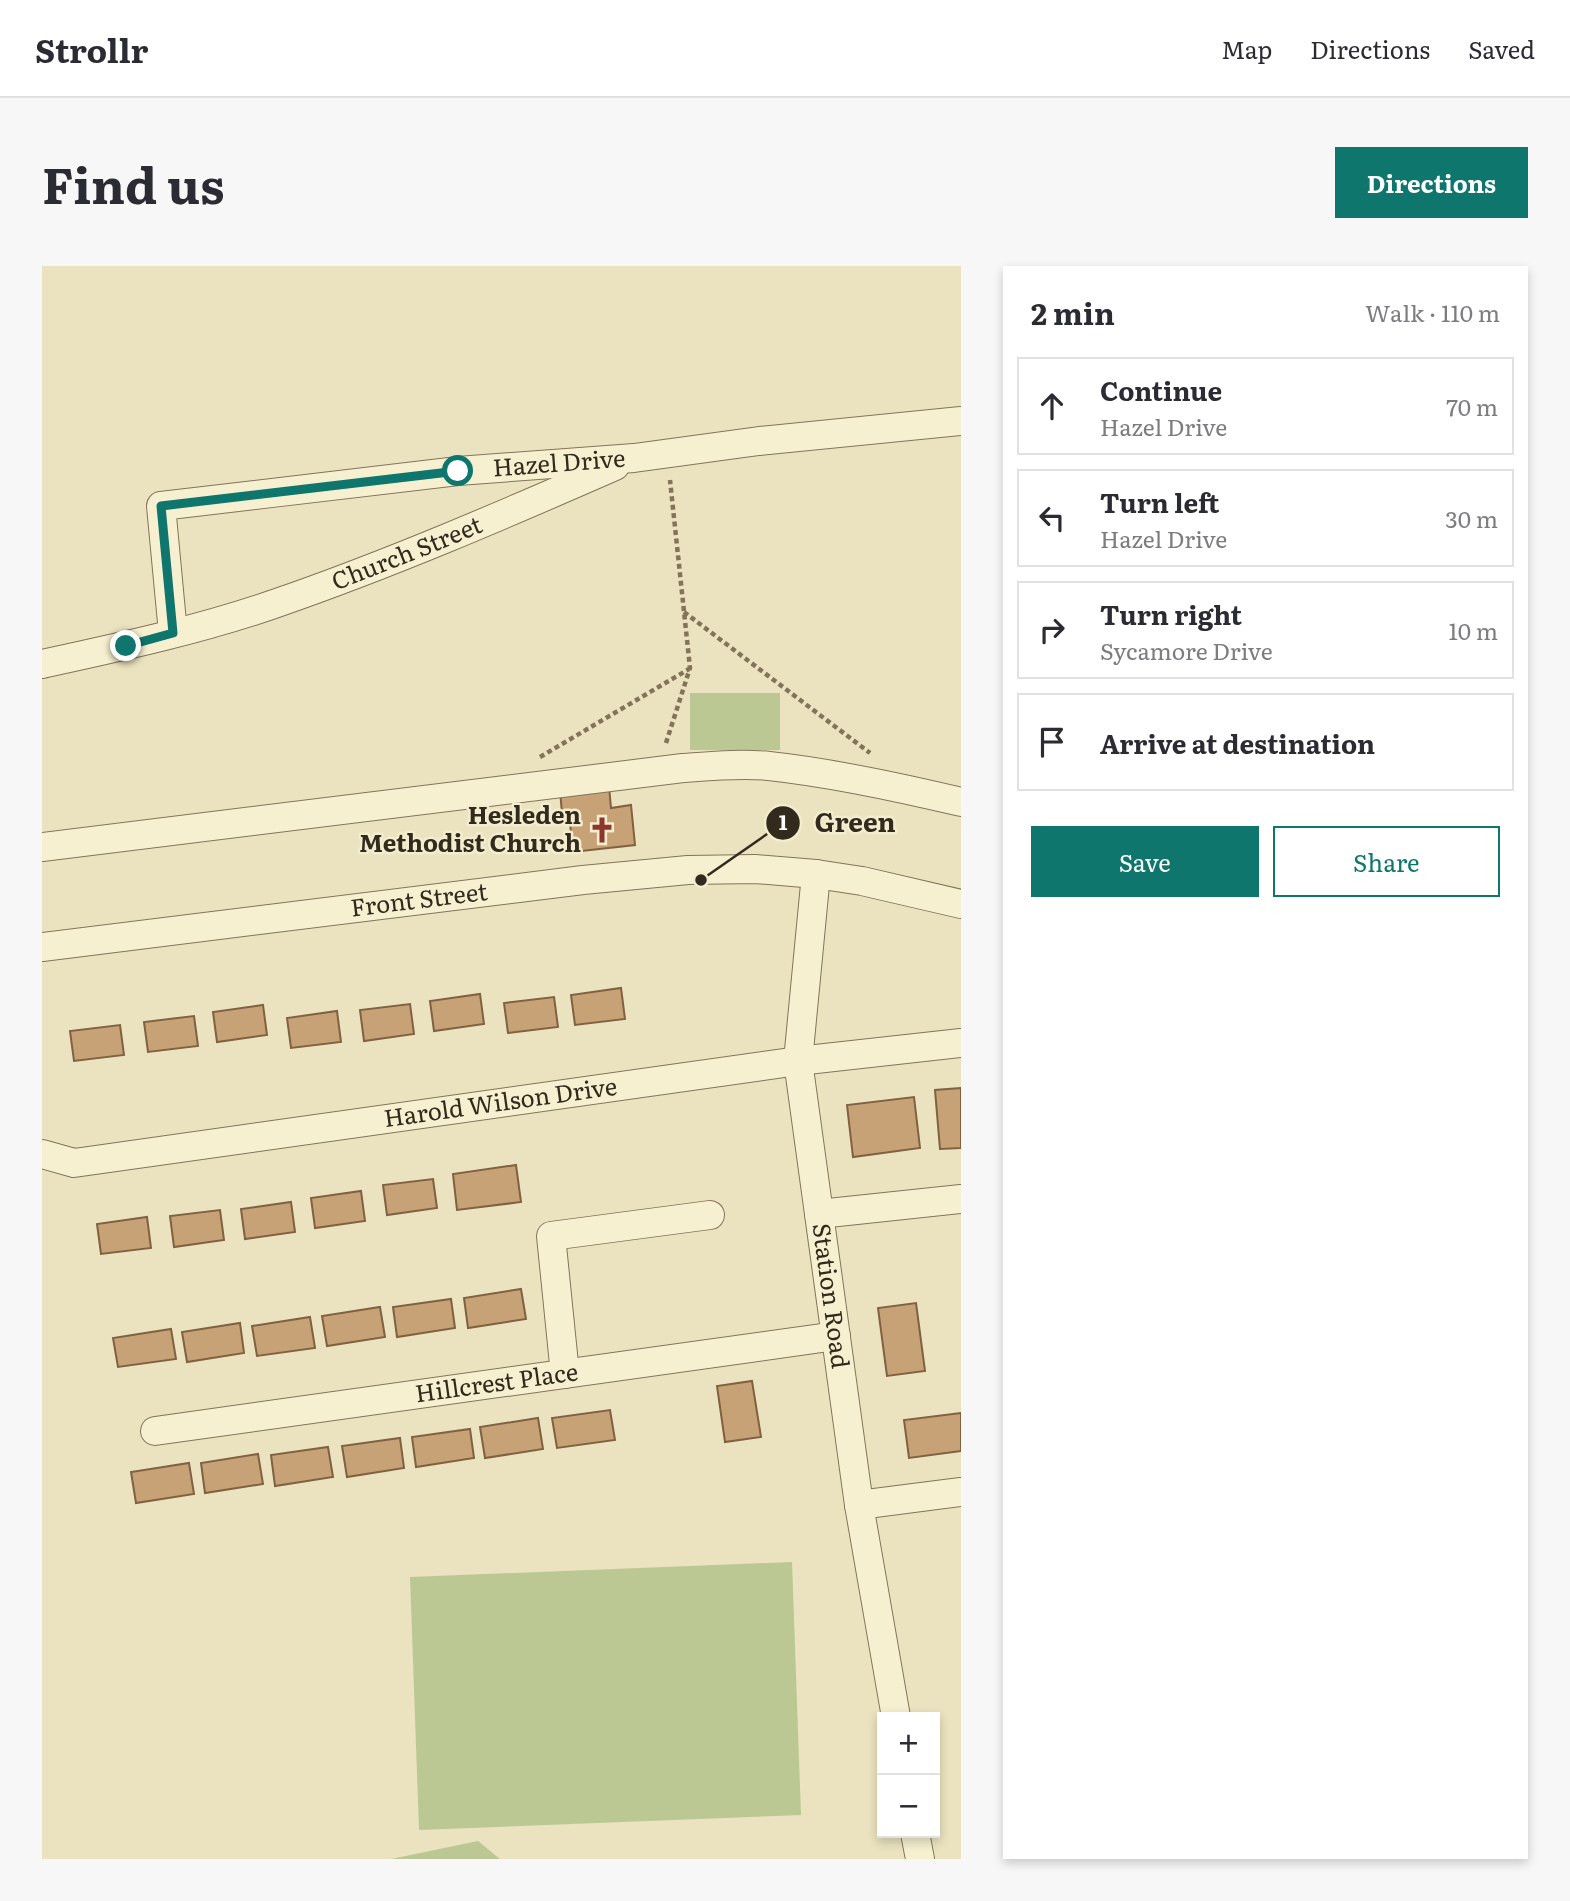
<!DOCTYPE html>
<html lang="en">
<head>
<meta charset="utf-8">
<style>
	:root { --surface:#fff; --page:#f7f7f7; --text:#2b2b33; --muted:#7c7c81; --line:#e1e1e2; --accent:#0f766e }
	body { margin:0; font-family:Literata,serif; background:var(--page); color:var(--text) }
	.controls { position:absolute; right:21px; bottom:21px; display:grid; overflow:hidden; border-radius:0px; box-shadow:0 4px 10px #0003 }
	.controls button { width:63px; height:63px; display:grid; place-items:center; padding:0; border:0; border-bottom:2px solid var(--line); background:var(--surface); color:var(--text); font:35px sans-serif }
	.stop { position:absolute; width:21px; height:21px; margin:-16px; border:5px solid #0f766e; border-radius:50%; background:#fff }
	.stop.end { background:#0f766e; border-color:#fff; box-shadow:0 2px 7px #0008 }
	.list { margin:0; padding:0; list-style:none }
	h2 { display:flex; justify-content:space-between; align-items:center; height:91px; margin:0; padding:0 28px; font-size:30px }
	h2 small { font-size:23px; font-weight:400; color:var(--muted) }
	.list li { display:grid; grid-template-columns:46px 1fr auto; gap:21px; align-items:center; box-sizing:border-box; height:98px; margin:0 14px 14px; padding:0 14px; border:2px solid var(--line); border-radius:0px }
	.list b { display:block; font-size:26px; white-space:nowrap }
	.list p { margin:0; font-size:23px; white-space:nowrap; color:var(--muted) }
	.list em { font-size:23px; font-style:normal; color:var(--muted) }
	.actions { display:flex; gap:14px; padding:21px 28px }
	.actions a { flex:1; padding:16px 0; border:2px solid var(--accent); border-radius:0px; text-align:center; font-size:24px; color:var(--accent) }
	.actions .main { background:var(--accent); color:#fff }
	.icon { flex:none; width:38px; height:38px; fill:none; stroke:currentColor; stroke-width:2; stroke-linecap:round; stroke-linejoin:round }
	.map { position:relative; flex:none; width:919px; height:1593px; overflow:hidden; border-radius:0px }
	header { display:flex; align-items:center; gap:42px; box-sizing:border-box; height:98px; padding:0 35px; background:var(--surface); border-bottom:2px solid var(--line) }
	header strong { font-size:33px }
	nav { display:flex; gap:38px; margin-inline-start:auto; font-size:24px }
	.intro { display:flex; align-items:center; justify-content:space-between; box-sizing:border-box; height:168px; padding:0 42px }
	h1 { margin:0; font-size:49px }
	.button { padding:18px 32px; border-radius:0px; background:var(--accent); color:#fff; font-size:24px; font-weight:700 }
	main { display:flex; gap:42px; padding:0 42px }
	aside { flex:1; background:var(--surface); border-radius:0px; box-shadow:0 4px 10px #0003 }
	.map>svg:first-child { display:block }
	.green { fill:#bbc894 }
	.building { fill:#c7a277; stroke:#806140; stroke-width:2 }
	.lines { fill:none; stroke-linecap:round; stroke-linejoin:round }
	.minor-casing { stroke:#827459; stroke-width:30 }
	.path { stroke:#827459; stroke-width:4.5; stroke-dasharray:5 3.5; stroke-linecap:butt }
	.minor { stroke:#f6f0d1; stroke-width:28 }
	.route { stroke:#0f766e; stroke-width:9 }
	.labels { text-anchor:middle; stroke-width:5; stroke-linejoin:round; paint-order:stroke }
	.street-label { font-size:24px; fill:#322a1c; stroke:#f3ecce }
	.poi-label { font-size:24px; font-weight:bold; fill:#322a1c; stroke:#f3ecce; text-anchor:end }
	.leader { fill:none; stroke:#322a1c; stroke-width:2.5 }
	.callout-dot { fill:#322a1c; stroke:#f3ecce; stroke-width:2.5 }
	.mark-label { font-size:21px; text-anchor:middle; font-weight:bold; fill:#fff }
	.callout-label { font-size:26px; text-anchor:middle; font-weight:bold; fill:#322a1c; stroke:#f3ecce; stroke-width:5; stroke-linejoin:round; paint-order:stroke }
</style>
</head>
<body>
<header>
<strong>Strollr</strong>
<nav><a>Map</a><a>Directions</a><a>Saved</a></nav>
</header>
<div class="intro"><h1>Find us</h1><a class="button">Directions</a></div>
<main>
<div class="map">
<svg width="919" height="1593" viewBox="0 0 919 1593">
	<rect width="100%" height="100%" fill="#ebe3bf"/>
	<!-- green -->
	<g class="green">
		<rect x="648" y="427" width="90" height="57"/>
		<polygon points="750,1296 759,1549 377,1564 368,1311"/>
		<polygon points="436,1575 458,1593 349,1593"/>
	</g>
	<!-- building -->
	<g class="building">
		<polygon points="567,520 569,542 589,539 593,579 531,586 527,548 520,548 518,524"/>
		<polygon points="579,722 583,753 533,759 529,729"/>
		<polygon points="438,728 442,758 392,765 388,735"/>
		<polygon points="512,731 516,761 466,767 462,737"/>
		<polygon points="368,738 372,768 322,775 318,744"/>
		<polygon points="221,739 225,769 175,776 171,746"/>
		<polygon points="295,745 299,776 249,782 245,752"/>
		<polygon points="152,750 156,780 106,786 102,756"/>
		<polygon points="78,759 82,789 32,795 28,765"/>
		<polygon points="919,822 919,882 898,883 893,824"/>
		<polygon points="872,831 878,882 811,891 805,839"/>
		<polygon points="474,899 479,936 415,944 411,908"/>
		<polygon points="391,913 395,942 345,949 341,919"/>
		<polygon points="319,925 323,955 273,962 269,932"/>
		<polygon points="249,936 253,966 203,973 199,943"/>
		<polygon points="178,944 182,974 132,981 128,950"/>
		<polygon points="105,951 109,982 59,988 55,958"/>
		<polygon points="479,1023 484,1053 426,1062 422,1032"/>
		<polygon points="409,1033 413,1062 355,1071 351,1041"/>
		<polygon points="874,1037 883,1105 845,1110 836,1042"/>
		<polygon points="338,1041 343,1071 285,1080 280,1050"/>
		<polygon points="268,1051 273,1082 215,1090 210,1060"/>
		<polygon points="198,1057 202,1087 145,1096 140,1066"/>
		<polygon points="129,1063 134,1093 76,1101 71,1072"/>
		<polygon points="710,1115 719,1171 683,1176 675,1120"/>
		<polygon points="568,1144 573,1174 515,1182 510,1152"/>
		<polygon points="919,1147 919,1185 867,1192 862,1154"/>
		<polygon points="496,1152 501,1183 443,1192 438,1161"/>
		<polygon points="428,1163 432,1192 374,1201 370,1171"/>
		<polygon points="358,1172 362,1202 305,1211 300,1180"/>
		<polygon points="286,1181 291,1211 233,1220 229,1189"/>
		<polygon points="216,1188 221,1218 163,1227 159,1197"/>
		<polygon points="147,1197 152,1228 94,1237 89,1206"/>
	</g>
	<g class="lines">
		<!-- minor casing -->
		<g class="minor-casing">
			<g id="minor">
				<path id="s1" d="M 131,367 L 119,240 L 416,205 L 592,192 L 717,175 L 919,155"/>
				<path id="s2" d="M 0,398 C 78,381 157,364 232,338 C 348,298 461,249 573,200"/>
				<path d="M 0,581 L 641,502 C 669,500 699,497 727,500 C 792,507 856,521 919,536"/>
				<path id="s3" d="M 774,608 L 756,795 L 817,1239 L 854,1451"/>
				<path id="s4" d="M 0,681 L 541,614 L 646,604 L 713,603 L 774,608 L 820,615 L 919,638"/>
				<path id="s5" d="M 0,888 L 32,897 L 756,795 L 919,777"/>
				<polyline points="777,948 919,933"/>
				<polyline points="523,1108 509,970 668,949"/>
				<path id="s6" d="M 113,1165 L 794,1070"/>
				<polyline points="817,1239 919,1226"/>
				<polyline points="873,1567 878,1593"/>
			</g>
		</g>
		<!-- path -->
		<g class="path">
			<polyline points="642,346 828,487"/>
			<polyline points="624,477 648,402 628,214"/>
			<polyline points="498,491 647,403"/>
		</g>
		<!-- minor -->
		<use href="#minor" class="minor"/>
	</g>
	<g class="lines">
		<!-- route -->
		<polyline class="route" points="84,380 131,367 119,240 416,205"/>
	</g>
	<!-- icons -->
	<defs>
		<g id="church-bare" transform="scale(2.1)"><path d="M-1.2-6h2.4v3.5h3.3v2.4h-3.3V6h-2.4V-.1h-3.3v-2.4h3.3Z" fill="#8d372c" stroke="#f3ecce" stroke-width="2.5" paint-order="stroke"/></g>
	</defs>
	<g fill-rule="evenodd">
		<use href="#church-bare" x="560" y="564"/>
	</g>
	<g class="labels">
		<!-- street labels -->
		<g class="street-label">
			<text dy="8" stroke="none"><textPath href="#s1" startOffset="528">Hazel Drive</textPath></text>
			<text dy="8" stroke="none"><textPath href="#s2" startOffset="382">Church Street</textPath></text>
			<text dy="8" stroke="none"><textPath href="#s4" startOffset="380">Front Street</textPath></text>
			<text dy="8" stroke="none"><textPath href="#s5" startOffset="464">Harold Wilson Drive</textPath></text>
			<text dy="8" stroke="none"><textPath href="#s3" startOffset="425">Station Road</textPath></text>
			<text dy="8" stroke="none"><textPath href="#s6" startOffset="345">Hillcrest Place</textPath></text>
		</g>
		<!-- poi labels -->
		<g class="poi-label">
			<text x="539" y="558">Hesleden<tspan x="539" dy="28">Methodist Church</tspan></text>
		</g>
	</g>
	<!-- callouts -->
	<path class="leader" d="M659 614L741 557"/>
	<g class="callout-dot">
		<circle cx="659" cy="614" r="7"/>
		<circle cx="741" cy="557" r="18"/>
	</g>
	<g class="mark-label">
		<text x="741" y="564">1</text>
	</g>
	<g class="callout-label">
		<text x="813" y="566">Green</text>
	</g>
</svg>
<div class="controls">
<button>+</button>
<button>−</button>
</div>
<div class="stop" style="left:416px;top:205px"></div>
<div class="stop end" style="left:84px;top:380px"></div>
</div>
<aside>
<h2>2 min<small>Walk · 110 m</small></h2>
<ul class="list">
<li><svg class="icon" aria-label="ahead" viewBox="0 0 24 24"><path d="M12 20V5M6 11l6-6 6 6"/></svg><div><b>Continue</b><p>Hazel Drive</p></div><em>70 m</em></li>
<li><svg class="icon" aria-label="left" viewBox="0 0 24 24"><path d="M17 20v-9H6M10 6l-5 5 5 5"/></svg><div><b>Turn left</b><p>Hazel Drive</p></div><em>30 m</em></li>
<li><svg class="icon" aria-label="right" viewBox="0 0 24 24"><path d="M7 20v-9h11M14 6l5 5-5 5"/></svg><div><b>Turn right</b><p>Sycamore Drive</p></div><em>10 m</em></li>
<li><svg class="icon" aria-label="arrive" viewBox="0 0 24 24"><path d="M6 21V4h12l-3 4 3 4H6"/></svg><div><b>Arrive at destination</b></div></li>
</ul>
<div class="actions"><a class="main">Save</a><a>Share</a></div>
</aside>
</main>
</body>
</html>
